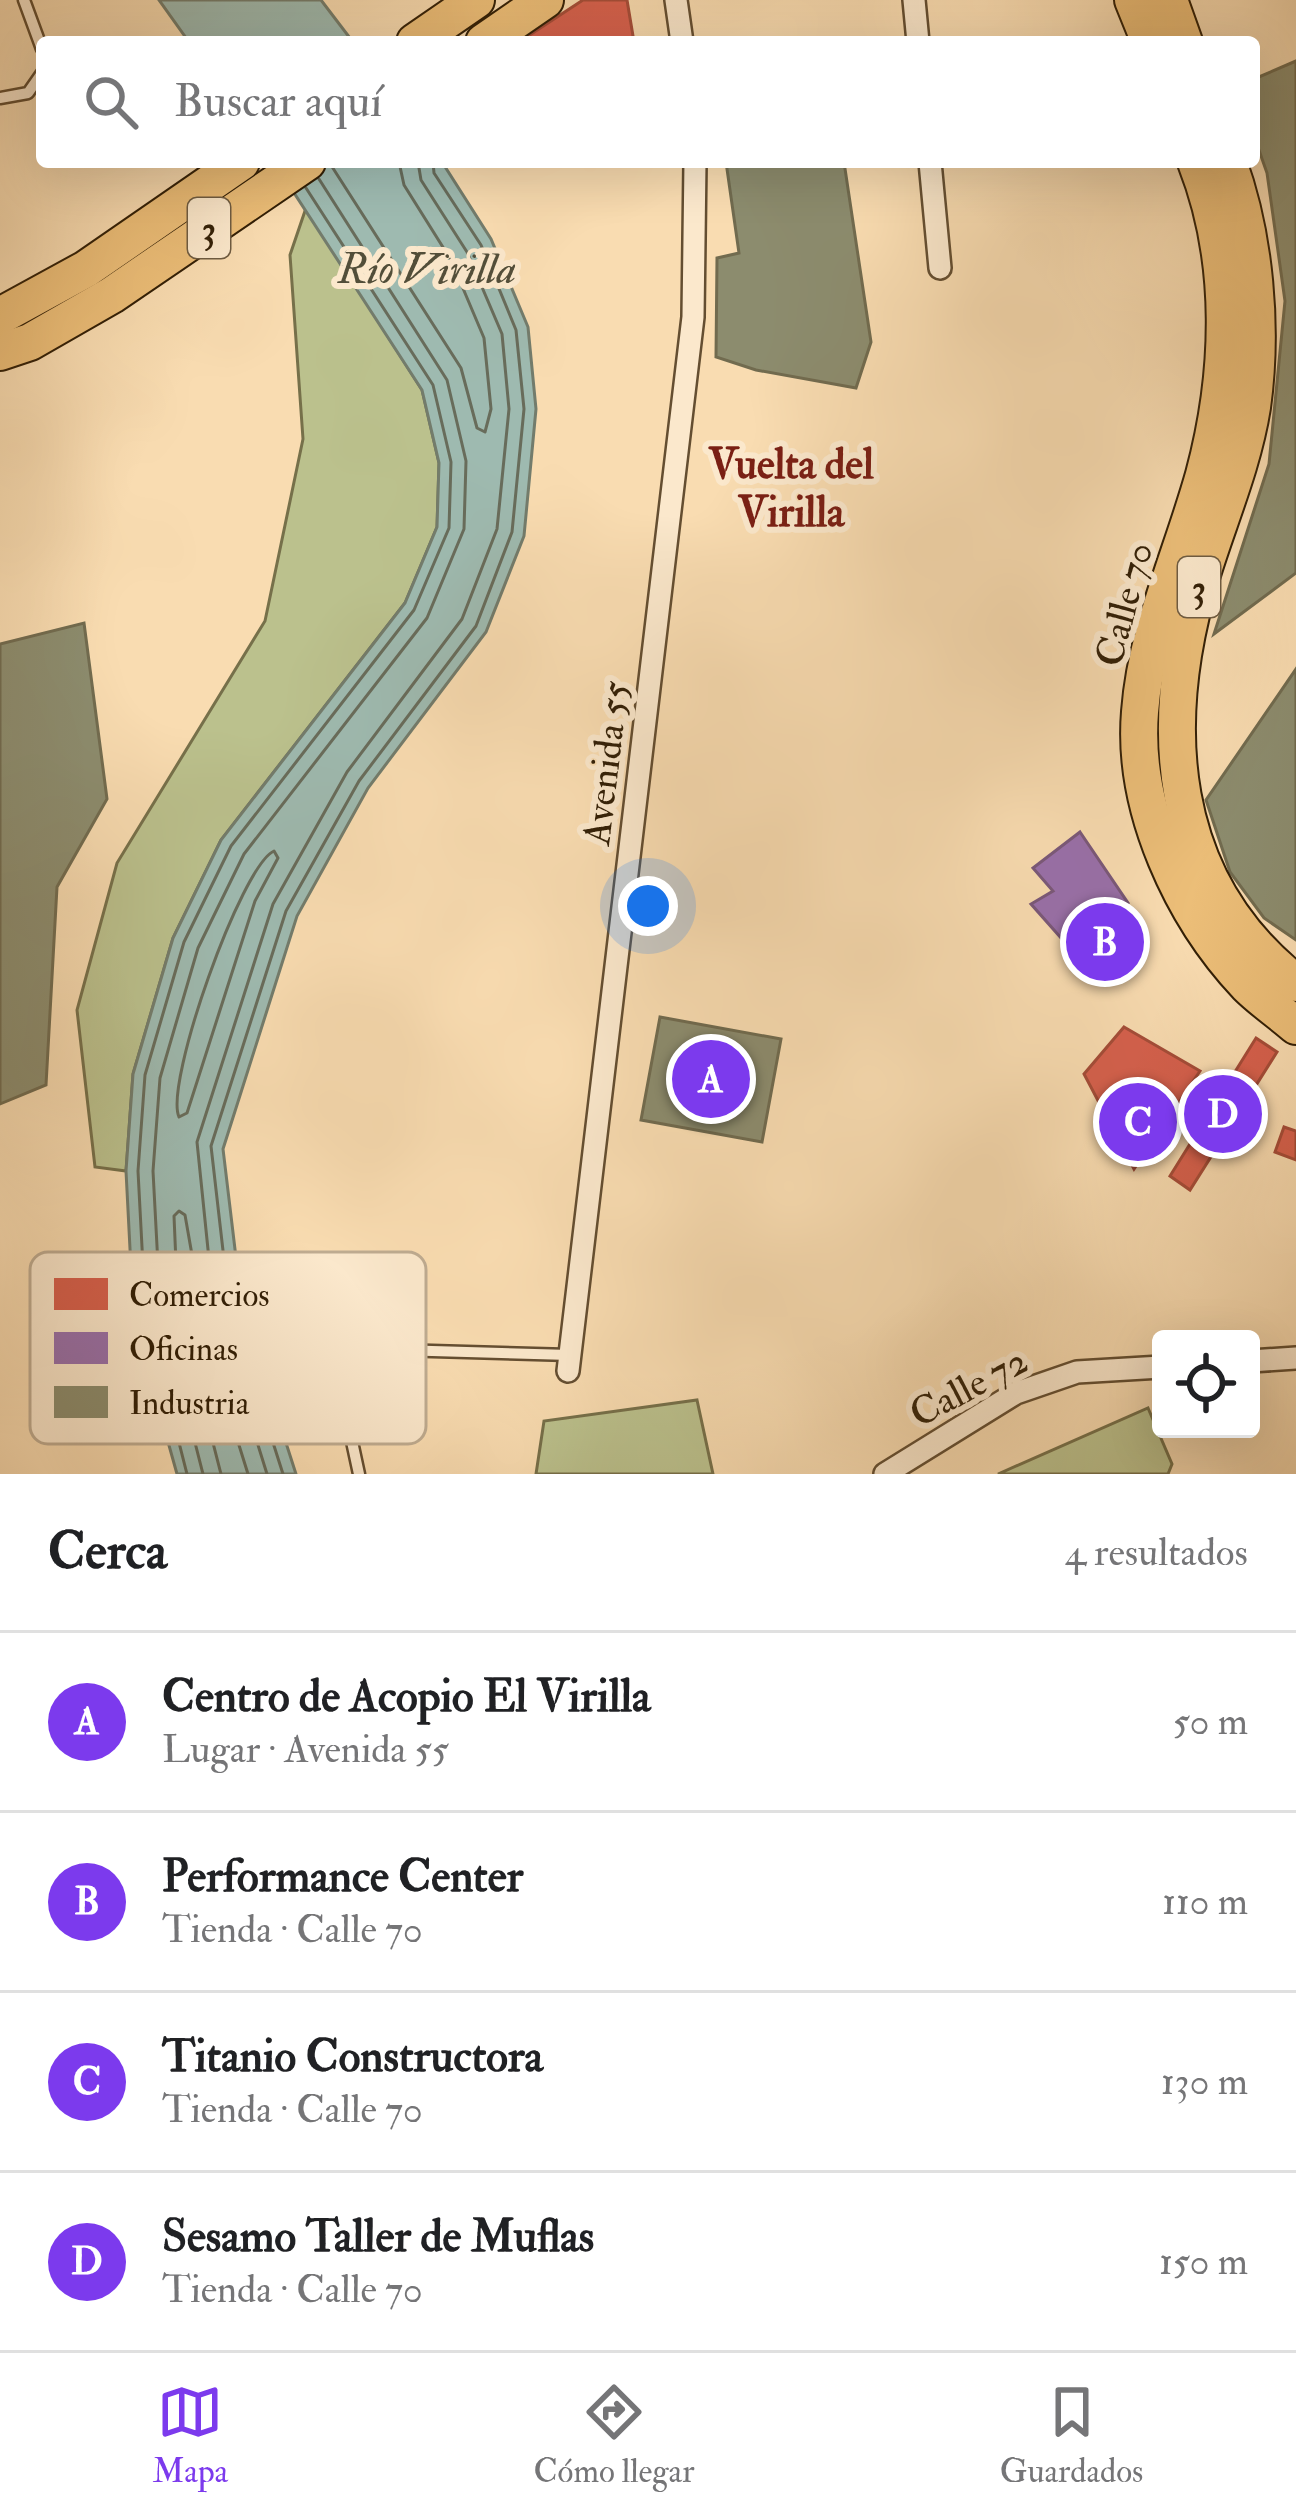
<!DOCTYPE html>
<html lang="es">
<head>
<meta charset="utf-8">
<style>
	:root { --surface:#fff; --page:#f6f6f6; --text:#202124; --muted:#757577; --line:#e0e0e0; --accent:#7c3aed }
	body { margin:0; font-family:"IM FELL Double Pica",serif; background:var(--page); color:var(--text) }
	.controls { position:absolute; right:36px; bottom:36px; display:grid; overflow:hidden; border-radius:12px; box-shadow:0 12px 48px #0002 }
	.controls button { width:108px; height:108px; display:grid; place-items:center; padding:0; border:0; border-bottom:3px solid var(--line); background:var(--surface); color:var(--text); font:60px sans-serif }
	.you { position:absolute; left:648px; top:906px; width:42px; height:42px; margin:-30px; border:9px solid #fff; border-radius:50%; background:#1a73e8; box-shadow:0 0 0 18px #1a73e833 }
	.badge { display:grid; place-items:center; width:78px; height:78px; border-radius:50%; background:var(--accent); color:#fff; font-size:39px; font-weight:700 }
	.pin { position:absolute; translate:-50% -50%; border:6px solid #fff; box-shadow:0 3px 12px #0006 }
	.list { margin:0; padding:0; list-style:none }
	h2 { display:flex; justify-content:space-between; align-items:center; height:156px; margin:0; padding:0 48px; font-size:51px }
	h2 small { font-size:39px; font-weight:400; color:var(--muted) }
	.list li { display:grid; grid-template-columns:78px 1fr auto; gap:36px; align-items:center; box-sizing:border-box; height:180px; padding:0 48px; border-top:3px solid var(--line) }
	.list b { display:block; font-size:45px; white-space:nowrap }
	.list p { margin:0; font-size:39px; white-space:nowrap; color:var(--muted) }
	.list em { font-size:39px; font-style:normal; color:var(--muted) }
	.icon { flex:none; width:66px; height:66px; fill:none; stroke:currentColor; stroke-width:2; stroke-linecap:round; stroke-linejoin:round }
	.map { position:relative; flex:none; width:1296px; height:1474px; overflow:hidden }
	.search { position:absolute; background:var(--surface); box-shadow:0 12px 48px #0002; left:36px; right:36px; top:36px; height:132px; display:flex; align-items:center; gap:30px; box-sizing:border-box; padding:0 42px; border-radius:12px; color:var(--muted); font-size:45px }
	.sheet { height:876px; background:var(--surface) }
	nav { display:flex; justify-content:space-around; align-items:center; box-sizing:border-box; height:168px; border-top:3px solid var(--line); background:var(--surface); font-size:33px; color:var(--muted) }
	nav a { display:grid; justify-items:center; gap:6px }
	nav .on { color:var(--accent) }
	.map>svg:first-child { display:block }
	.green { fill:#bbc18d; stroke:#76704a; stroke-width:3 }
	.water { fill:#9ebab0; stroke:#737c6c; stroke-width:3 }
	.shops { fill:#d6604d; stroke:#a54c38; stroke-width:3 }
	.offices { fill:#9970ab; stroke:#7a587a; stroke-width:3 }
	.industry { fill:#8c8c6e; stroke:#716b4f; stroke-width:3 }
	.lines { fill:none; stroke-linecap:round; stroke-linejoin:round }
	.shore { stroke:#686c5b; stroke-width:3 }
	.service-casing { stroke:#644e31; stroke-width:15 }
	.minor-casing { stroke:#644e31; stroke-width:26 }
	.primary-casing { stroke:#321f06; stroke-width:40 }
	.service { stroke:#fbe8cc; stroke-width:10 }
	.minor { stroke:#fbe8cc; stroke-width:21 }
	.primary { stroke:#ecbe78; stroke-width:36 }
	.labels { text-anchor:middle; stroke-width:12; stroke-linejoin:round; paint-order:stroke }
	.shield { fill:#fbe8cc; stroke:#6e5b41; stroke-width:3 }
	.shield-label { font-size:36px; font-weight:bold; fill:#321f06 }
	.street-label { font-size:39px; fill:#321f06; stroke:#fbe8cc }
	.water-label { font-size:42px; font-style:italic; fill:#524e39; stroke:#fbe8cc }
	.neighbourhood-label { font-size:42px; font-weight:bold; fill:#7a1f14; stroke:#fbe8cc }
	.key { fill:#fbe8cc; stroke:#bfac91; stroke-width:3 }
	.key-label { font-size:33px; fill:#321f06 }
</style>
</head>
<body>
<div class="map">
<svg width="1296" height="1474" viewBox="0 0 1296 1474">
	<rect width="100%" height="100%" fill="#f9dcb1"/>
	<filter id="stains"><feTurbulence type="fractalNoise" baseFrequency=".00167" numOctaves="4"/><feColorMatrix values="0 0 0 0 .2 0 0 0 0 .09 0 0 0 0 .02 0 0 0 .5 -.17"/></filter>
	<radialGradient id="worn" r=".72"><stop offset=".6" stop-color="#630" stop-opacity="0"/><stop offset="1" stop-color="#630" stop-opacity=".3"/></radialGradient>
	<!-- green -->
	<g class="green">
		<polygon points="306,208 422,390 439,463 437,527 405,603 221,840 173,938 133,1074 126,1171 95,1167 77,1010 117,863 265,621 303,439 290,255"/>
		<polygon points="697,1400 713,1474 536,1474 544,1421"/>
		<polygon points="1148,1408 1172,1464 1168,1474 998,1474"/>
	</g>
	<!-- water -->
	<g class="water">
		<polygon points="159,0 321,0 353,42 189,42"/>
		<polygon points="274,162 442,162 491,239 528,327 536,409 524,536 486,632 368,788 297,916 223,1149 237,1266 251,1334 296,1474 177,1474 147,1367 131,1268 126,1171 133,1074 173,938 221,840 405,603 437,527 439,463 422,390"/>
	</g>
	<!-- shops -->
	<g class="shops">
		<polygon points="583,0 627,0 634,42 519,42"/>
		<polygon points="1115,912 1141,937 1086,976 1069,947"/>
		<polygon points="1124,1027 1200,1071 1134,1169 1084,1074"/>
		<polygon points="1256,1038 1277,1052 1190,1190 1170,1176"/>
		<polygon points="1284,1127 1296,1131 1296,1160 1275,1152"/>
	</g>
	<!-- offices -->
	<polygon class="offices" points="1080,832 1128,903 1069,947 1031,904 1053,891 1033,868"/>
	<!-- industry -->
	<g class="industry">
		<polygon points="1296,61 1296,573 1214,634 1269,464 1285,301 1267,173 1254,136 1254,79"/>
		<polygon points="726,162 844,162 871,342 856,388 756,370 716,357 717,258 739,253"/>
		<polygon points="84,623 107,799 57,887 46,1085 0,1104 0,644"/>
		<polygon points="1296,669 1296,940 1264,918 1230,872 1206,800"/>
		<polygon points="660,1017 781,1039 762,1142 641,1120"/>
	</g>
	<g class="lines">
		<!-- shore -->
		<g class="shore">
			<polyline points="329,162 461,368 477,428 485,432 491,409 484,338 451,260 404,185 399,162"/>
			<path d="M 274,851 L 278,858 L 255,901 L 187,1113 L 179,1117 C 164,1084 241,866 274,851 Z"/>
			<polyline points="187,1474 159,1364 143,1266 138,1171 145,1075 184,942 231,846 414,610 449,528 451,462 433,385 306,188"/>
			<polyline points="203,1474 174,1360 158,1265 153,1171 160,1078 198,948 244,854 427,618 464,529 466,461 447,380 319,179"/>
			<polyline points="221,1474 191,1357 176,1263 174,1216 179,1211 185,1215 208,1346 248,1474"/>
			<polyline points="267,1474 225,1339 210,1269 197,1142 273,904 347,772 462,619 497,529 509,409 502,334 467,252 421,180 418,162"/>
			<polyline points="283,1474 239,1336 225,1268 211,1146 286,911 359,781 476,626 512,532 524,409 516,330 481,245 434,173 433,162"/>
		</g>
		<!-- service casing -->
		<g class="service-casing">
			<g id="service">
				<polyline points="24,0 42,49"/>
				<polyline points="0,98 28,93 42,73"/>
				<polyline points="359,1474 337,1372 346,1358 363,1349 570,1355"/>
			</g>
		</g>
		<!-- minor casing -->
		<g class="minor-casing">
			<g id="minor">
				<polyline points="676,0 682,42"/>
				<polyline points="914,0 918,42"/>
				<polyline points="930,162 940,268"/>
				<polyline points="1251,1361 1296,1358"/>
				<polyline points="568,1371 693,317 695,162"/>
				<polyline points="885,1474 1016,1393 1077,1372 1161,1367"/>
			</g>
		</g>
		<!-- primary casing -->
		<g class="primary-casing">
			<g id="primary">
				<polyline points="1133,0 1150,42"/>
				<polyline points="1169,0 1184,42"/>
				<polyline points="415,42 476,0"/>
				<polyline points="484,42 545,0"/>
				<path d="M 1196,162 C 1235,261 1231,374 1204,475 C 1182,554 1146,630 1140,712 C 1132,809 1182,916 1247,985 C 1262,1000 1280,1012 1296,1026"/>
				<path d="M 1228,162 C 1255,236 1263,328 1252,407 C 1243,464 1219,519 1202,574 C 1157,722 1164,880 1296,983"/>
				<polyline points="0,316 86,269 241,162"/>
				<polyline points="0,352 30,342 112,295 307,162"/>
			</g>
		</g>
		<!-- service -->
		<use href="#service" class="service"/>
		<!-- minor -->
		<use href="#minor" class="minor"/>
		<!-- primary -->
		<use href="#primary" class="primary"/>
	</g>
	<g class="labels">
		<!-- shield labels -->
		<g class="shield">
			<rect x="188" y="198" width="42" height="60" rx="9"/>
			<rect x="1178" y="557" width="42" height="60" rx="9"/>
		</g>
		<g class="shield-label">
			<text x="209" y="241">3</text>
			<text x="1199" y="600">3</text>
		</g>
		<!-- street labels -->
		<g class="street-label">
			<text transform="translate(1123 604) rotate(-75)" y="14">Calle 70</text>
			<text transform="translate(605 763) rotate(-83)" y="14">Avenida 55</text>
			<text transform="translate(968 1386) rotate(-28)" y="14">Calle 72</text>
		</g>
		<!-- water labels -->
		<g class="water-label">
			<text x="427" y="283">Río Virilla</text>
		</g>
		<!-- neighbourhood labels -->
		<g class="neighbourhood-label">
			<text x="791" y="478">Vuelta del<tspan x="791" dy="48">Virilla</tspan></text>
		</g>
	</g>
	<!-- legend -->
	<rect x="30" y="1252" width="396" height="192" rx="18" class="key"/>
	<rect x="54" y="1278" width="54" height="32" fill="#d6604d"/>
	<rect x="54" y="1332" width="54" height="32" fill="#9970ab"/>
	<rect x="54" y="1386" width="54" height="32" fill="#8c8c6e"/>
	<g class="key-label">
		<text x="129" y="1306">Comercios</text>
		<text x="129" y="1360">Oficinas</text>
		<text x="129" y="1414">Industria</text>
	</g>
	<rect width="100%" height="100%" filter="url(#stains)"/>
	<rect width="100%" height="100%" fill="url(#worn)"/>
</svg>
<div class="controls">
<button><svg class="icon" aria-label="locate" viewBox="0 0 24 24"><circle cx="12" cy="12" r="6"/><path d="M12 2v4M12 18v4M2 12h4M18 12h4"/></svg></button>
</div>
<div class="you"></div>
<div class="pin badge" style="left:711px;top:1079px">A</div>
<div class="pin badge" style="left:1105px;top:942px">B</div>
<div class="pin badge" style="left:1138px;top:1122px">C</div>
<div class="pin badge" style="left:1223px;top:1114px">D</div>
<div class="search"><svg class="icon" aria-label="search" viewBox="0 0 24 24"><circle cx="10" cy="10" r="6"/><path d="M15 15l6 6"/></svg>Buscar aquí</div>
</div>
<section class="sheet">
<h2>Cerca<small>4 resultados</small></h2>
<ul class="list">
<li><span class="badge">A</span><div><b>Centro de Acopio El Virilla</b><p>Lugar · Avenida 55</p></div><em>50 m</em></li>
<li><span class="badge">B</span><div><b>Performance Center</b><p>Tienda · Calle 70</p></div><em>110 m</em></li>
<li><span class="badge">C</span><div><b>Titanio Constructora</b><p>Tienda · Calle 70</p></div><em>130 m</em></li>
<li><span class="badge">D</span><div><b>Sesamo Taller de Muflas</b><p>Tienda · Calle 70</p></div><em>150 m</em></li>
</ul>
</section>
<nav>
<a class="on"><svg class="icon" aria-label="map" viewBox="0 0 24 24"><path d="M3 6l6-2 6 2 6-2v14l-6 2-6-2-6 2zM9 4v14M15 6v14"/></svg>Mapa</a>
<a><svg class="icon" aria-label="directions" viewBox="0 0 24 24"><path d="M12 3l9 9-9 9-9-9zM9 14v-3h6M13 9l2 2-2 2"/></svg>Cómo llegar</a>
<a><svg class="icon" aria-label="saved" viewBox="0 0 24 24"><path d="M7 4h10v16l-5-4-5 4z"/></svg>Guardados</a>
</nav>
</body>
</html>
